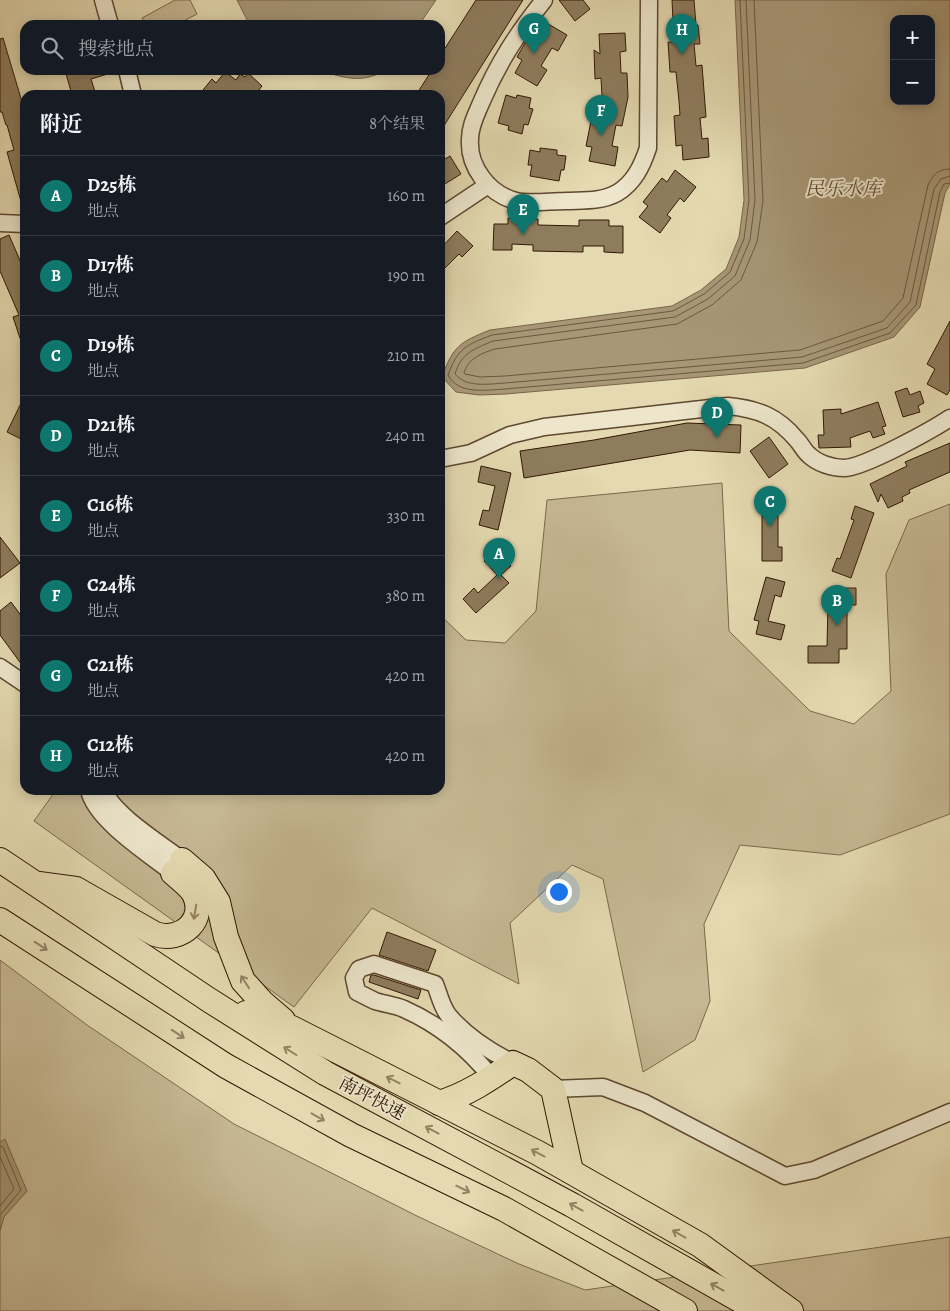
<!DOCTYPE html>
<html lang="zh">
<head>
<meta charset="utf-8">
<style>
	:root { --surface:#171b24; --page:#242831; --text:#f1f3f6; --muted:#9ea1a6; --line:#363941; --accent:#0f766e }
	body { margin:0; font-family:Alegreya,"Noto Serif SC",serif; background:var(--page); color:var(--text) }
	.controls { position:absolute; right:15px; top:15px; display:grid; overflow:hidden; border-radius:10px; box-shadow:0 2px 12px #0003 }
	.controls button { width:45px; height:45px; display:grid; place-items:center; padding:0; border:0; border-bottom:1px solid var(--line); background:var(--surface); color:var(--text); font:25px sans-serif }
	.you { position:absolute; left:558px; top:891px; width:18px; height:18px; margin:-12px; border:4px solid #fff; border-radius:50%; background:#1a73e8; box-shadow:0 0 0 8px #1a73e833 }
	.badge { display:grid; place-items:center; width:32px; height:32px; border-radius:50%; background:var(--accent); color:#fff; font-size:16px; font-weight:700 }
	.pin { position:absolute; translate:-50% -41px; filter:drop-shadow(0 1px 2px #0008) }
	.pin::after { content:''; position:absolute; top:26px; width:18px; height:15px; background:inherit; clip-path:polygon(0 0,100% 0,50% 100%) }
	.list { margin:0; padding:0; list-style:none }
	h2 { display:flex; justify-content:space-between; align-items:center; height:65px; margin:0; padding:0 20px; font-size:21px }
	h2 small { font-size:16px; font-weight:400; color:var(--muted) }
	.list li { display:grid; grid-template-columns:32px 1fr auto; gap:15px; align-items:center; box-sizing:border-box; height:80px; padding:0 20px; border-top:1px solid var(--line) }
	.list b { display:block; font-size:19px; white-space:nowrap }
	.list p { margin:0; font-size:16px; white-space:nowrap; color:var(--muted) }
	.list em { font-size:16px; font-style:normal; color:var(--muted) }
	.icon { flex:none; width:28px; height:28px; fill:none; stroke:currentColor; stroke-width:2; stroke-linecap:round; stroke-linejoin:round }
	.map { position:relative; flex:none; width:950px; height:1311px; overflow:hidden }
	.search { position:absolute; background:var(--surface); box-shadow:0 2px 12px #0003; left:20px; top:20px; width:425px; height:55px; display:flex; align-items:center; gap:12px; box-sizing:border-box; padding:0 18px; border-radius:15px; color:var(--muted); font-size:19px }
	.panel { position:absolute; background:var(--surface); box-shadow:0 2px 12px #0003; left:20px; top:90px; width:425px; height:705px; border-radius:15px }
	.map>svg:first-child { display:block }
	.green { fill:#c6b893; stroke:#7c684c }
	.water { fill:#a79776; stroke:#786448; fill-rule:evenodd }
	.lines { fill:none; stroke-linecap:round; stroke-linejoin:round }
	.shore { stroke:#6c583d; stroke-width:1 }
	.building { fill:#8e7c5d; stroke:#311804 }
	.minor-casing { stroke:#5e482f; stroke-width:19 }
	.highway-casing { stroke:#311804; stroke-width:26 }
	.minor { stroke:#ede6cc; stroke-width:16 }
	.highway { stroke:#e4d9b0; stroke-width:24 }
	.oneway { stroke:#938263 }
	.labels { text-anchor:middle; stroke-width:4; stroke-linejoin:round; paint-order:stroke }
	.street-label { font-size:18px; fill:#311804; stroke:#ede6cc }
	.water-label { font-size:19px; font-style:italic; fill:#604b32; stroke:#ede6cc }
</style>
</head>
<body>
<div class="map">
<svg width="950" height="1311" viewBox="0 0 950 1311">
	<rect width="100%" height="100%" fill="#e4d9b0"/>
	<filter id="stains"><feTurbulence type="fractalNoise" baseFrequency=".004" numOctaves="4"/><feColorMatrix values="0 0 0 0 .2 0 0 0 0 .09 0 0 0 0 .02 0 0 0 .5 -.17"/></filter>
	<radialGradient id="worn" r=".72"><stop offset=".6" stop-color="#630" stop-opacity="0"/><stop offset="1" stop-color="#630" stop-opacity=".3"/></radialGradient>
	<!-- green -->
	<g class="green">
		<polygon points="175,0 190,0 197,14 176,25 146,25 142,18"/>
		<polygon points="722,483 729,631 810,711 854,724 891,691 886,574 909,520 950,504 950,814 840,855 740,845 704,924 710,1001 695,1040 643,1072 603,879 572,865 510,923 519,984 372,908 294,1007 34,821 56,790 440,790 440,615 466,640 505,643 536,611 547,500"/>
		<polygon points="0,960 87,1025 234,1124 419,1217 519,1264 585,1290 950,1237 950,1311 0,1311"/>
	</g>
	<!-- water -->
	<g class="water">
		<polygon points="237,0 436,0 419,25 253,25 247,20"/>
		<path d="M 735,0 L 950,0 L 950,184 L 945,193 L 920,307 L 894,337 L 805,368 L 506,394 L 479,395 L 456,392 L 442,377 C 453,346 460,342 490,330 L 672,306 L 701,290 L 726,269 L 739,237 L 744,200 ZM 894,19 L 931,19 L 931,101 L 894,101 Z"/>
		<path d="M 319,70 L 386,70 C 362,84 344,78 319,70 Z"/>
		<polygon points="5,1139 27,1191 4,1217 0,1231 0,1142"/>
	</g>
	<g class="lines">
		<!-- shore -->
		<g class="shore">
			<path d="M 740,0 L 749,200 L 744,239 L 730,272 L 704,294 L 673,311 L 492,335 C 466,345 458,348 448,375 C 458,395 486,390 505,389 L 803,363 L 890,333 L 916,305 L 940,192 L 944,184 L 950,183"/>
			<path d="M 746,0 L 755,200 L 750,240 L 735,276 L 708,299 L 675,317 L 493,341 C 474,349 461,353 455,374 C 466,388 489,384 505,383 L 802,357 L 887,328 L 910,302 L 934,189 L 941,179 L 950,176"/>
			<path d="M 754,0 L 763,201 L 757,242 L 741,280 L 712,305 L 677,324 L 495,349 C 482,353 469,358 464,372 L 465,374 L 480,377 L 505,376 L 800,350 L 883,321 L 903,298 L 928,185 C 933,175 938,169 950,169"/>
			<polyline points="0,1146 3,1147 21,1190 0,1215"/>
			<polyline points="0,1157 14,1189 0,1206"/>
		</g>
	</g>
	<!-- building -->
	<g class="building">
		<polygon points="476,0 523,0 440,132 440,95 416,95 432,70 440,70 440,56"/>
		<polygon points="559,0 583,0 590,9 575,21"/>
		<polygon points="672,0 694,0 696,25 698,25 700,44 694,44 696,66 702,65 706,117 700,118 702,139 708,138 709,157 683,160 682,145 676,146 674,116 680,115 679,101 676,72 670,72 668,42 674,42"/>
		<polygon points="545,22 567,35 558,51 552,48 541,66 547,70 537,86 515,73 522,60 517,57 528,38 533,31 538,34"/>
		<polygon points="625,33 626,51 620,52 621,73 627,73 628,97 622,126 616,125 612,146 618,147 615,166 589,161 592,147 586,146 592,116 598,117 602,96 601,78 595,79 594,50 600,54 599,34"/>
		<polygon points="3,38 25,112 25,204 22,205 7,152 14,150 7,125 6,125 2,112 0,112 0,39"/>
		<polygon points="65,70 111,70 111,73 91,79 96,95 72,95"/>
		<polygon points="225,72 236,80 240,74 245,77 248,73 262,86 255,95 199,95 212,79 216,83"/>
		<polygon points="506,95 516,98 517,95 531,98 529,108 533,109 528,125 524,124 522,134 508,130 509,126 498,123"/>
		<polygon points="540,148 557,150 557,155 566,156 564,170 561,170 559,181 530,176 532,165 528,165 530,150 540,152"/>
		<polygon points="450,156 461,174 440,187 440,162"/>
		<polygon points="675,170 696,187 684,202 680,198 667,215 671,218 660,233 639,217 648,206 643,202 662,178 667,182"/>
		<polygon points="508,218 538,219 538,225 579,226 579,220 609,220 609,226 623,226 623,253 604,252 604,246 583,246 583,252 533,251 533,245 512,244 512,250 493,250 494,224 508,224"/>
		<polygon points="457,231 473,246 462,257 459,254 440,273 440,249"/>
		<polygon points="9,235 25,272 25,346 23,347 13,317 19,315 0,271 0,239"/>
		<polygon points="950,321 950,390 947,395 927,384 935,369 927,364"/>
		<polygon points="907,388 910,395 920,391 924,403 918,406 920,412 903,417 895,392"/>
		<polygon points="25,395 25,441 7,432"/>
		<polygon points="878,402 886,426 882,427 885,434 873,438 870,431 850,438 851,447 819,448 818,435 824,435 823,410 841,409 841,414"/>
		<polygon points="687,423 741,425 740,453 690,450 524,478 520,451 594,440"/>
		<polygon points="769,437 788,464 769,478 750,451"/>
		<polygon points="950,443 950,472 909,490 910,493 902,497 903,501 888,508 881,494 878,502 870,484 907,466 905,462"/>
		<polygon points="481,466 511,473 498,530 479,525 483,510 489,511 495,486 478,482"/>
		<polygon points="762,493 782,493 782,507 778,507 778,547 782,547 782,561 762,561"/>
		<polygon points="855,506 874,513 851,578 832,571 837,558 840,559 854,520 851,519"/>
		<polygon points="0,537 20,563 0,578"/>
		<polygon points="496,549 511,566 501,575 509,583 476,613 463,599 474,588 478,593 497,575 484,561"/>
		<polygon points="766,577 785,582 781,597 775,595 768,621 785,625 781,640 756,634 759,621 754,620"/>
		<polygon points="833,588 856,588 856,605 847,605 847,649 839,649 839,663 808,663 808,646 827,646 828,605 833,605"/>
		<polygon points="11,602 25,621 25,669 0,635 0,611"/>
		<polygon points="387,932 436,950 428,971 379,955"/>
		<polygon points="371,975 374,975 421,990 418,999 369,982"/>
	</g>
	<g class="lines">
		<!-- minor casing -->
		<g class="minor-casing">
			<g id="minor">
				<polyline points="103,0 110,25"/>
				<path d="M 544,0 C 517,34 498,63 481,103 C 476,115 470,126 470,139 C 468,167 489,194 516,201 C 528,204 551,201 565,201 C 582,200 601,202 617,193 C 634,183 642,166 648,148 L 649,0"/>
				<polyline points="127,70 133,95"/>
				<polyline points="440,217 488,185"/>
				<polyline points="0,223 25,224"/>
				<path d="M 440,459 L 471,453 L 510,435 L 544,427 L 728,406 C 758,409 777,416 797,440 C 801,444 804,451 809,455 C 817,463 832,468 844,468 C 863,468 932,430 950,418"/>
				<polyline points="0,667 25,684"/>
				<path d="M 89,790 C 95,820 149,854 173,873"/>
				<path d="M 105,790 C 109,812 164,846 182,860"/>
				<path d="M 492,1078 C 468,1048 440,1025 404,1009 C 395,1005 384,1004 375,1001 C 369,998 363,995 357,992 L 354,978 L 359,969 L 374,964 L 435,984 C 439,994 442,1008 449,1016 C 466,1036 491,1052 513,1063"/>
				<polyline points="553,1089 603,1087 645,1103 785,1176 814,1170 950,1112"/>
			</g>
		</g>
		<!-- highway casing -->
		<g class="highway-casing">
			<g id="highway">
				<polyline points="0,860 209,1000 325,1073 572,1205 759,1311"/>
				<polyline points="182,860 203,878 218,902 226,937 243,981 262,1002 283,1020"/>
				<path d="M 39,884 L 76,889 L 155,934 C 182,943 208,919 193,892 C 188,885 180,879 173,873"/>
				<polyline points="0,920 226,1066 351,1135 504,1209 685,1311"/>
				<polyline points="246,1013 292,1028 538,1153 700,1245 791,1311"/>
				<path d="M 439,1103 C 466,1095 490,1079 513,1063 L 528,1070 L 553,1089 L 571,1171"/>
			</g>
		</g>
		<!-- minor -->
		<use href="#minor" class="minor"/>
		<!-- highway -->
		<use href="#highway" class="highway"/>
	</g>
	<!-- one-way arrows -->
	<defs><path id="oneway-shaft" d="M-6 0H5M1.5-3L5.5 0L1.5 3" fill="none" stroke-width="1.6" stroke-linecap="round" stroke-linejoin="round" transform="scale(1.25)"/></defs>
	<g class="oneway">
		<use href="#oneway-shaft" transform="translate(195 912) rotate(100)"/>
		<use href="#oneway-shaft" transform="translate(41 946) rotate(33)"/>
		<use href="#oneway-shaft" transform="translate(245 982) rotate(-123)"/>
		<use href="#oneway-shaft" transform="translate(178 1034) rotate(33)"/>
		<use href="#oneway-shaft" transform="translate(290 1051) rotate(-148)"/>
		<use href="#oneway-shaft" transform="translate(393 1080) rotate(-153)"/>
		<use href="#oneway-shaft" transform="translate(318 1117) rotate(29)"/>
		<use href="#oneway-shaft" transform="translate(432 1130) rotate(-152)"/>
		<use href="#oneway-shaft" transform="translate(538 1153) rotate(-152)"/>
		<use href="#oneway-shaft" transform="translate(463 1189) rotate(26)"/>
		<use href="#oneway-shaft" transform="translate(576 1207) rotate(-151)"/>
		<use href="#oneway-shaft" transform="translate(679 1234) rotate(-150)"/>
		<use href="#oneway-shaft" transform="translate(717 1287) rotate(-151)"/>
	</g>
	<g class="labels">
		<!-- street labels -->
		<g class="street-label">
			<text transform="translate(372 1098) rotate(28)" y="6">南坪快速</text>
		</g>
		<!-- water labels -->
		<g class="water-label">
			<text x="843" y="195">民乐水库</text>
		</g>
	</g>
	<rect width="100%" height="100%" filter="url(#stains)"/>
	<rect width="100%" height="100%" fill="url(#worn)"/>
</svg>
<div class="controls">
<button>+</button>
<button>−</button>
</div>
<div class="you"></div>
<div class="pin badge" style="left:499px;top:579px">A</div>
<div class="pin badge" style="left:837px;top:626px">B</div>
<div class="pin badge" style="left:770px;top:527px">C</div>
<div class="pin badge" style="left:717px;top:438px">D</div>
<div class="pin badge" style="left:523px;top:235px">E</div>
<div class="pin badge" style="left:601px;top:136px">F</div>
<div class="pin badge" style="left:534px;top:54px">G</div>
<div class="pin badge" style="left:682px;top:55px">H</div>
<div class="search"><svg class="icon" aria-label="search" viewBox="0 0 24 24"><circle cx="10" cy="10" r="6"/><path d="M15 15l6 6"/></svg>搜索地点</div>
<section class="panel">
<h2>附近<small>8个结果</small></h2>
<ul class="list">
<li><span class="badge">A</span><div><b>D25栋</b><p>地点</p></div><em>160 m</em></li>
<li><span class="badge">B</span><div><b>D17栋</b><p>地点</p></div><em>190 m</em></li>
<li><span class="badge">C</span><div><b>D19栋</b><p>地点</p></div><em>210 m</em></li>
<li><span class="badge">D</span><div><b>D21栋</b><p>地点</p></div><em>240 m</em></li>
<li><span class="badge">E</span><div><b>C16栋</b><p>地点</p></div><em>330 m</em></li>
<li><span class="badge">F</span><div><b>C24栋</b><p>地点</p></div><em>380 m</em></li>
<li><span class="badge">G</span><div><b>C21栋</b><p>地点</p></div><em>420 m</em></li>
<li><span class="badge">H</span><div><b>C12栋</b><p>地点</p></div><em>420 m</em></li>
</ul>
</section>
</div>
</body>
</html>
